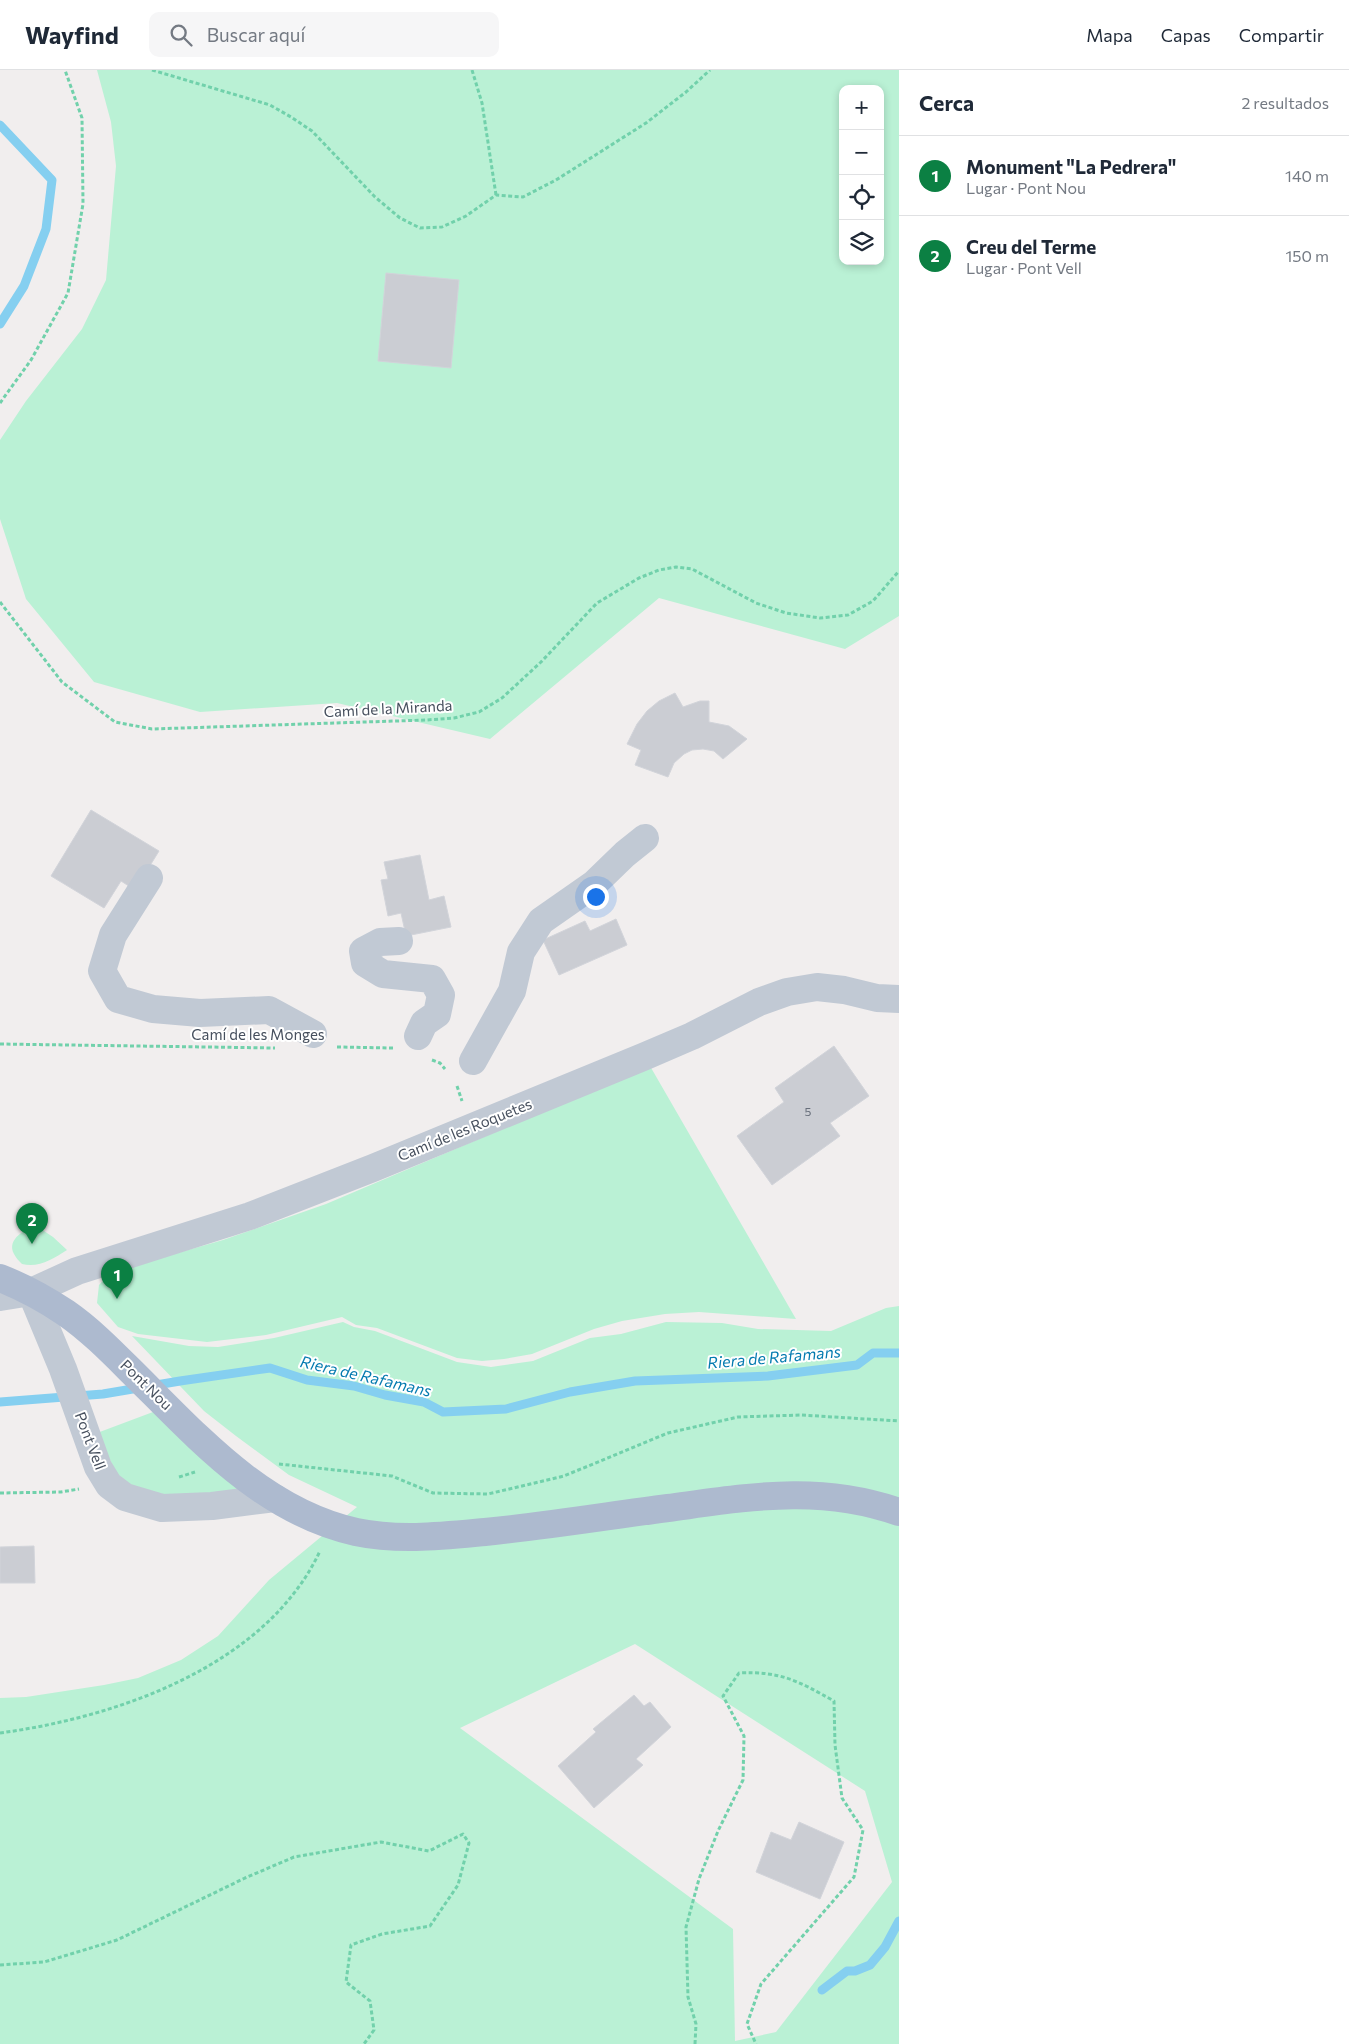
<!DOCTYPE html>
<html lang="es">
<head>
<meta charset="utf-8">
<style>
	:root { --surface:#fff; --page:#f6f6f7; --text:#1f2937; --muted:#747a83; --line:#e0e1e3; --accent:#0b8043 }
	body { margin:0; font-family:Commissioner,sans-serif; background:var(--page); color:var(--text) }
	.controls { position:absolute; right:15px; top:15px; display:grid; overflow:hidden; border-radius:10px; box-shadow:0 2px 8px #0003 }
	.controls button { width:45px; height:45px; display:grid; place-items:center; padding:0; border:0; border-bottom:1px solid var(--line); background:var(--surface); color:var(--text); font:25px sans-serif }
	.you { position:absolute; left:595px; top:826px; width:18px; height:18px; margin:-12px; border:4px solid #fff; border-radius:50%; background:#1a73e8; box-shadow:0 0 0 8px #1a73e833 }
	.badge { display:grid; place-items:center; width:32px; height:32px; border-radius:50%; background:var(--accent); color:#fff; font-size:16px; font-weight:700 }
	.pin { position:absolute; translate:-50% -41px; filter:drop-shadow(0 1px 2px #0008) }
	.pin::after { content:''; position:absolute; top:26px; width:18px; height:15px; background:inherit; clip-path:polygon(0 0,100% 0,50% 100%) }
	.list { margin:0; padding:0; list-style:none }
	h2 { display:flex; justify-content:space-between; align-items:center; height:65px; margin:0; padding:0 20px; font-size:21px }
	h2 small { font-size:16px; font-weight:400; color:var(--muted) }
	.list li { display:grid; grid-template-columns:32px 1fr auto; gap:15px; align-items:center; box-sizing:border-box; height:80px; padding:0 20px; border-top:1px solid var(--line) }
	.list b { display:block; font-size:19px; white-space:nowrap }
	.list p { margin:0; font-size:16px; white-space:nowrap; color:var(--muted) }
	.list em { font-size:16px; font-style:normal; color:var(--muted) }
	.icon { flex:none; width:28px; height:28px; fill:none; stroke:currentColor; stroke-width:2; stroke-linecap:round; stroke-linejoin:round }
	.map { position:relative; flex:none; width:899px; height:1974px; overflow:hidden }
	header { display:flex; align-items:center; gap:30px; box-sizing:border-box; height:70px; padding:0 25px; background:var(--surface); border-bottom:1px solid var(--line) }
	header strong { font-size:24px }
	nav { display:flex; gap:28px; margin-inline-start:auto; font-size:18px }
	.search { width:350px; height:45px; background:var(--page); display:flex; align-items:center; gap:12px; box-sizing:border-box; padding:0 18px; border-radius:10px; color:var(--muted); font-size:19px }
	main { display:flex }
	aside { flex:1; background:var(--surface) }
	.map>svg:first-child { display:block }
	.green { fill:#baf1d5; fill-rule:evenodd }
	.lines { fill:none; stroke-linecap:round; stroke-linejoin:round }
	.stream { stroke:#85cff0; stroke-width:9 }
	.building { fill:#cbcdd3; stroke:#d2d4da }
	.path { stroke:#71d1ab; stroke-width:3; stroke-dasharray:4 2.5; stroke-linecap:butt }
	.minor { stroke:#c1c9d4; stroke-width:28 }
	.major { stroke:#adbacf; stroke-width:28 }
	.labels { text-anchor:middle; stroke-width:4; stroke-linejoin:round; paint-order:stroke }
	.number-label { font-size:12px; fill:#676e7a }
	.street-label { font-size:15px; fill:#464f5d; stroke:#fff }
	.water-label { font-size:16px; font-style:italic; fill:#057bb0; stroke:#fff }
</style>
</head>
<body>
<header>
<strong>Wayfind</strong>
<div class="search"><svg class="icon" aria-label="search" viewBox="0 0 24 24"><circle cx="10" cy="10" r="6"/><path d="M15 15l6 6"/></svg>Buscar aquí</div>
<nav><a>Mapa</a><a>Capas</a><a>Compartir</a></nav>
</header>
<main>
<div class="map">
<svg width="899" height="1974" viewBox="0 0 899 1974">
	<rect width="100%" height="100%" fill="#f1eeee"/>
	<!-- green -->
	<g class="green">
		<path d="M 97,0 L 899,0 L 899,546 L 845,579 L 659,528 L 490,669 L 337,633 L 200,642 L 94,612 L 26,529 L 0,449 L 0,370 L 26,331 L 82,259 L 106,210 L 116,96 L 111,52 ZM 843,19 L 880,19 L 880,191 L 843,191 Z"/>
		<polygon points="650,996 796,1249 699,1242 665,1244 622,1251 594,1259 532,1284 504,1289 482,1291 457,1288 377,1258 356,1255 342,1247 266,1265 207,1272 138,1264 118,1257 97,1233 99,1215 111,1202 223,1170 326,1134"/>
		<path d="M 38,1157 L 53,1167 L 67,1180 C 53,1189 39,1198 22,1194 C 19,1191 16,1188 14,1184 C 6,1169 26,1158 38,1157 Z"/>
		<path d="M 899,1236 L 899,1974 L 0,1974 L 0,1628 L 26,1627 L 104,1615 L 138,1608 L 181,1590 L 218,1566 L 269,1510 L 357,1437 L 289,1405 L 236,1366 L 204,1341 L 132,1266 L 189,1276 L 218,1277 L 274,1268 L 343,1252 L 354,1257 L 375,1261 L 457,1292 L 491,1297 L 533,1291 L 590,1268 L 621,1264 L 666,1252 L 722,1253 L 758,1259 L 831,1261 L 886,1238 ZM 635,1574 L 865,1721 L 892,1812 L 776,1962 L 735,1971 L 733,1859 L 460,1658 Z"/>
		<polygon points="161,1339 249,1425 242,1438 123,1417 97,1363"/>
	</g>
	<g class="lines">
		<!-- stream -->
		<g class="stream">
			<polyline points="0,55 52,110 46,159 24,216 0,254"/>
			<polyline points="0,1332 103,1324 180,1311 270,1298 307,1310 354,1316 385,1325 424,1332 443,1342 506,1339 570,1322 635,1311 768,1306 857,1295 873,1283 899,1283"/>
			<polyline points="822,1920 847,1901 855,1901 870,1895 885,1877 899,1851"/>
		</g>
	</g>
	<!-- building -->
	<g class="building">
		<polygon points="386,203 459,210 451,298 378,291"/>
		<polygon points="675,623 683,637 700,631 709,631 709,652 729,656 747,669 723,689 714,681 703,679 692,680 684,684 674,693 668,707 635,695 641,680 627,674 637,654 647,641 659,631"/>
		<polygon points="91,740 159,781 135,820 121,811 104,838 51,806"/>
		<polygon points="420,785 429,830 444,826 451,857 406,866 401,843 388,846 381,810 388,809 384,792"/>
		<polygon points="616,849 627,875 559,905 543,870 585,851 590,861"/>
		<polygon points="834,976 869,1026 830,1053 840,1066 772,1115 737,1066 784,1032 775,1018"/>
		<polygon points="34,1476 35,1513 0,1513 0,1477"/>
		<polygon points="634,1625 644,1636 650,1632 671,1657 636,1689 643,1695 594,1738 558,1696 596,1662 593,1659"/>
		<polygon points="799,1752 844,1772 820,1829 756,1802 771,1762 791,1770"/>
	</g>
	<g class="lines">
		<!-- path -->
		<g class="path">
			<polyline points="152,0 270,35 291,47 312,61 375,127 400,148 420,158 442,157 466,146 496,125 523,127 556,110 646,53 686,22 710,0"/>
			<polyline points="472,0 482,33 496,125"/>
			<polyline points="0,333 31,290 68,223 83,134 82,48 65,0"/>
			<polyline points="0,532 62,612 115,652 152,659 426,650 454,648 479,642 502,628 541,592 597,533 639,508 659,500 676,497 692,499 756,533 786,543 820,548 848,545 873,531 899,501"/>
			<polyline points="0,974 275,978"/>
			<polyline points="337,977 393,978"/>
			<polyline points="432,990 440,993 445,999"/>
			<polyline points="457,1016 462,1031"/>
			<polyline points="279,1394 392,1406 433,1423 488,1424 564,1406 668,1363 738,1347 801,1345 899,1351"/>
			<polyline points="179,1407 195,1402"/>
			<polyline points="0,1423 61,1422 79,1419"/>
			<path d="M 0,1663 C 118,1647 266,1596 320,1481"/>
			<polyline points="0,1895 44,1892 117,1870 245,1808 294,1787 381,1772 429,1781 463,1764 469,1773 458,1815 430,1856 382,1864 351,1875 346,1912 370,1931 374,1960 364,1974"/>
			<path d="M 695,1974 L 696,1954 L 688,1927 L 686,1857 L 699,1809 L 718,1761 L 743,1710 L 744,1666 L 723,1626 L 739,1603 C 781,1601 798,1611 834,1631 L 835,1675 L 842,1728 L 863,1760 L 854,1807 L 761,1914 L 747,1954 L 756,1974"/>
		</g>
		<!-- minor -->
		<g class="minor">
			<polyline points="149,808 113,865 102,901 118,929 153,939 200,943 269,940 313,964"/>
			<polyline points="399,871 380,872 363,881 365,893 383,904 432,909 441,925 437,944 424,953 418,966"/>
			<polyline points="473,991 512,921 521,882 541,851 594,814 625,784 645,768"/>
			<polyline points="31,1222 63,1299 98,1397 109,1415 125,1427 162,1438 212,1436 275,1428"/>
			<polyline points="0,1227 31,1222 77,1201 250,1146 373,1098 643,987 692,966 759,932 787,922 817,917 844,920 877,928 899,929"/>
		</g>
		<!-- major -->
		<path class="major" d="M 0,1208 C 23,1217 45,1229 66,1243 C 89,1259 109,1279 129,1299 C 195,1364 261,1441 356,1462 C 399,1471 442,1466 485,1462 C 546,1456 607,1446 668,1438 C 750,1427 819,1414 899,1442"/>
	</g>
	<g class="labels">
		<!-- number labels -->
		<g class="number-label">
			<text x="808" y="1046">5</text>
		</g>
		<!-- street labels -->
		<g class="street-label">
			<text transform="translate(388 639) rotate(-3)" y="5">Camí de la Miranda</text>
			<text x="258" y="970">Camí de les Monges</text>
			<text transform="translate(465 1060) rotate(-22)" y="5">Camí de les Roquetes</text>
			<text transform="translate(146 1315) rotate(44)" y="5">Pont Nou</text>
			<text transform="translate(90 1371) rotate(69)" y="5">Pont Vell</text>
		</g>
		<!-- water labels -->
		<g class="water-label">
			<text transform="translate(774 1287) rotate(-5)" y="6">Riera de Rafamans</text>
			<text transform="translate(366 1306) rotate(13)" y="6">Riera de Rafamans</text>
		</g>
	</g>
</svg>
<div class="controls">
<button>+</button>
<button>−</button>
<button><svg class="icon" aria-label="locate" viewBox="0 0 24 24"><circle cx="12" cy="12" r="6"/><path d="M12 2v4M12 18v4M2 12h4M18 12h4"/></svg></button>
<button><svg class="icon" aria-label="layers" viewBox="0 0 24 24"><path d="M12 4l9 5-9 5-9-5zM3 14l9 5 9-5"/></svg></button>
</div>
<div class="you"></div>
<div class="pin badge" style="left:117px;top:1229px">1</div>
<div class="pin badge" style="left:32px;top:1174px">2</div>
</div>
<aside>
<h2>Cerca<small>2 resultados</small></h2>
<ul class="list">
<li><span class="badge">1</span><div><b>Monument &quot;La Pedrera&quot;</b><p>Lugar · Pont Nou</p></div><em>140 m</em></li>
<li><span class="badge">2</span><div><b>Creu del Terme</b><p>Lugar · Pont Vell</p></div><em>150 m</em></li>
</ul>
</aside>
</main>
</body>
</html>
